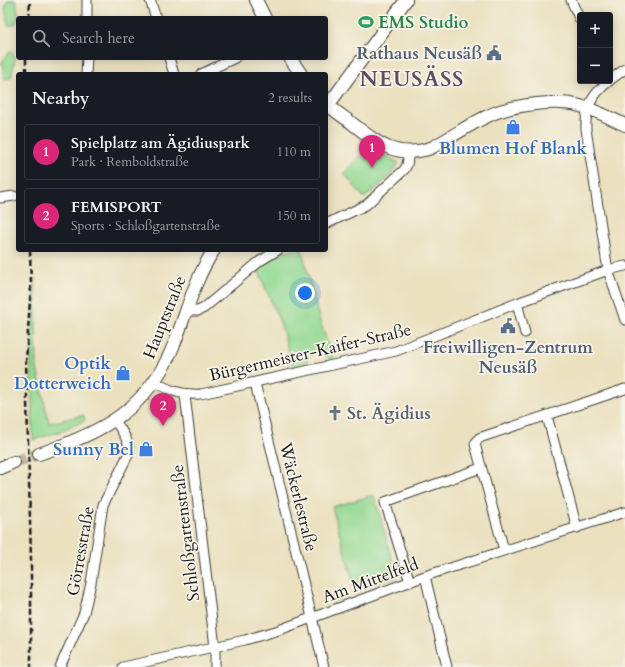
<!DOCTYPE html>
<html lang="en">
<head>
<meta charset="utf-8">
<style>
	:root { --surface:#171b24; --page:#20242c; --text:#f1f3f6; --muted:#9ea1a6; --line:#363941; --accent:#db2777 }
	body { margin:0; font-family:Cardo,serif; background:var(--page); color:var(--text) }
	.controls { position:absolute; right:12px; top:12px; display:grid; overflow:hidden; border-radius:4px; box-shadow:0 2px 10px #0003 }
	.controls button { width:36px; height:36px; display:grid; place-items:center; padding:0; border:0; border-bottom:1px solid var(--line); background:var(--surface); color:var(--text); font:20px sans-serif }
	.you { position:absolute; left:305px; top:293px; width:14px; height:14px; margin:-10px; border:3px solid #fff; border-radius:50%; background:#1a73e8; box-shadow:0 0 0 6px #1a73e833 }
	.badge { display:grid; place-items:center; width:26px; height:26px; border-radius:50%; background:var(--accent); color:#fff; font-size:13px; font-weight:700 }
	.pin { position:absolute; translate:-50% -33px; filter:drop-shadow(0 1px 2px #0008) }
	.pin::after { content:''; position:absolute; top:21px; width:14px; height:12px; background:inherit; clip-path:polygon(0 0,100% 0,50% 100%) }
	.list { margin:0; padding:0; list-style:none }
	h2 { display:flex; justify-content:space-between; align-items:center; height:52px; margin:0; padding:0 16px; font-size:17px }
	h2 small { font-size:13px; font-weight:400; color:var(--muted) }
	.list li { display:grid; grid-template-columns:26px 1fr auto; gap:12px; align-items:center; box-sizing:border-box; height:56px; margin:0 8px 8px; padding:0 8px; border:1px solid var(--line); border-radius:4px }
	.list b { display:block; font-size:15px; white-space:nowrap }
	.list p { margin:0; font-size:13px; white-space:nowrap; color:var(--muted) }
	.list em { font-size:13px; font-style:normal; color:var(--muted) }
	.icon { flex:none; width:22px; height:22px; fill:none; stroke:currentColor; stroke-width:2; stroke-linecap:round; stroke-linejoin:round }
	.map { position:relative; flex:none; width:625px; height:667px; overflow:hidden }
	.search { position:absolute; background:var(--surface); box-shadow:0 2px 10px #0003; left:16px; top:16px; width:312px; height:44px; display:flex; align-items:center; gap:10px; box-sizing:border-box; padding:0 14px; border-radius:4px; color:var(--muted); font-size:15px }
	.panel { position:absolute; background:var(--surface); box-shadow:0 2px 10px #0003; left:16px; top:72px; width:312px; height:180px; border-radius:4px }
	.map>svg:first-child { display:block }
	.green { fill:#93d992; stroke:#587a57 }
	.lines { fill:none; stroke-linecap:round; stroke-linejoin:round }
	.tertiary-tunnel { stroke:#c2ba9e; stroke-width:12; stroke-dasharray:12 6; stroke-linecap:butt }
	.minor-casing { stroke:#3b3a34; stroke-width:11 }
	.tertiary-casing { stroke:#3b3a34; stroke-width:14 }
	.minor { stroke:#fff; stroke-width:9 }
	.tertiary { stroke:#fff; stroke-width:12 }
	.rail { stroke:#1c1c1c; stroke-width:2.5; stroke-dasharray:6 3; stroke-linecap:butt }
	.labels { text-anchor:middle; stroke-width:3.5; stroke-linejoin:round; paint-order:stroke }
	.leisure-label { font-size:17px; font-weight:bold; fill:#27864d; stroke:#f7f3e8; text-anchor:start }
	.service-label { font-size:17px; font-weight:bold; fill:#4e5e75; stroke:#f7f3e8; text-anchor:end }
	.shop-label { font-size:17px; font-weight:bold; fill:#366cbe; stroke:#f7f3e8; text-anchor:end }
	.street-label { font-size:17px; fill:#1c1c1c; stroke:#f7f3e8 }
	.worship-label { font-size:17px; font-weight:bold; fill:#5b616d; stroke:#f7f3e8; text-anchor:start }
	.district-label { font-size:21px; font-weight:bold; letter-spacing:1px; fill:#614d63; stroke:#f7f3e8 }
</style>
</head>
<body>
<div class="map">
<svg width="625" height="667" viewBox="0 0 625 667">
	<rect width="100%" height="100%" fill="#f7f3e8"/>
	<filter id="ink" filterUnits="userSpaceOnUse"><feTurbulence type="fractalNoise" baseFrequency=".025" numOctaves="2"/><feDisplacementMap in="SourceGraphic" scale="8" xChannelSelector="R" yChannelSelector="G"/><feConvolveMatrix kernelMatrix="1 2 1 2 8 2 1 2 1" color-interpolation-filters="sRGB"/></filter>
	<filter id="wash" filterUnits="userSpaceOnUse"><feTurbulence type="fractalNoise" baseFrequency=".012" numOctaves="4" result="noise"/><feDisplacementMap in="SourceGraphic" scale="16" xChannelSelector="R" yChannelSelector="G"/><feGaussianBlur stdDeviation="0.9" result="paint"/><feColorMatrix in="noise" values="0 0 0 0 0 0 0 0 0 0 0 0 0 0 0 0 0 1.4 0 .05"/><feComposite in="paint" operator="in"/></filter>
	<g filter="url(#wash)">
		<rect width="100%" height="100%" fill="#ebe1bf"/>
		<!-- green -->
		<g class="green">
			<polygon points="8,0 16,0 19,18 15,24 8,26 5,8"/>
			<polygon points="11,50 15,59 11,78 4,79 2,62"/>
			<polygon points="368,146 399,163 388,178 364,198 344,173"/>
			<path d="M 278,250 L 302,250 L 319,318 L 335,365 L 325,355 L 317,352 C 307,355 305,363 303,372 L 295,374 L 281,325 L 256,265 Z"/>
			<polygon points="35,278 37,368 49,423 84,415 85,420 65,430 33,440 31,361"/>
			<polygon points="374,495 397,577 355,589 332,507"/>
		</g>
	</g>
	<g filter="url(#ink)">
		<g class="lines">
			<!-- tertiary-tunnel -->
			<polyline class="tertiary-tunnel" points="14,462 39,454"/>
			<!-- minor casing -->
			<g class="minor-casing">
				<g id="minor">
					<polyline points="150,0 156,18"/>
					<polyline points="571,0 580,20"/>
					<polyline points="87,18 87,0"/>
					<polyline points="169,58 174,74"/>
					<polyline points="86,74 87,58"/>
					<polyline points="201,74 235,58"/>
					<polyline points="610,80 625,69"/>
					<path d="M 609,81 C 592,95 585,107 586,129 L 606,258 L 608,270 L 625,320"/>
					<polyline points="0,198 14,196"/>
					<polyline points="326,224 366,205 404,170 407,165 409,152"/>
					<polyline points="517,303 525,333"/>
					<polyline points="186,311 198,311 204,308 260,261 278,250"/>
					<path d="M 153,381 C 170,391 181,395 201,394 L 396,351 L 517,303 L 608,270 L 625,266"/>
					<polyline points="255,383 324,667"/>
					<polyline points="185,395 215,647 215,667"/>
					<polyline points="547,416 577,528"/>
					<polyline points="504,550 475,444 479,438 625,389"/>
					<polyline points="425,576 447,667"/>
					<polyline points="410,582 385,502 481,468"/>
					<path d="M 60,667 L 84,613 L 91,583 L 103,505 L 129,453 C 130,440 121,431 115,420"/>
					<polyline points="123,667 245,640 279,630 425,576 625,512"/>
				</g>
			</g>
			<!-- tertiary casing -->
			<g class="tertiary-casing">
				<g id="tertiary">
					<polyline points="256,0 265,18"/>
					<polyline points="290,58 301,74"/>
					<path d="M 326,103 C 334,111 344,117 353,124 C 378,144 397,159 431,148 C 451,138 469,124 490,115 C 511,105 558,99 580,106 C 596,110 610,118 625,125"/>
					<polyline points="326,108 406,0"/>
					<path d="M 39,454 C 103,432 149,409 175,342 C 187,311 195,278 214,250"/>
					<polyline points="0,468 14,462"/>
				</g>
			</g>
			<!-- minor -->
			<use href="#minor" class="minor"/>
			<!-- tertiary -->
			<use href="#tertiary" class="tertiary"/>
			<!-- rail -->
			<g class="rail">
				<polyline points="29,18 30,0"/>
				<polyline points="26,58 26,74"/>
				<polyline points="30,250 31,285 26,361 31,560 31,667"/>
			</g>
		</g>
	</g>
	<!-- icons -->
	<defs>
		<g id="stadium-bare" transform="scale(1.2)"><path d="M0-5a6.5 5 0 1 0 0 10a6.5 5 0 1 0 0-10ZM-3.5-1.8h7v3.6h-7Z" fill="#2e9e5b" stroke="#f7f3e8" stroke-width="2.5" paint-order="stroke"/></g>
		<g id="civic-bare" transform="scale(1.2)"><path d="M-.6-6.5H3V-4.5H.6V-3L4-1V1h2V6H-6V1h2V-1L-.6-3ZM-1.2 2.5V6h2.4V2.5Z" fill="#5c6f8a" stroke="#f7f3e8" stroke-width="2.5" paint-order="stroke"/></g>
		<g id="shop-bare" transform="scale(1.2)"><path d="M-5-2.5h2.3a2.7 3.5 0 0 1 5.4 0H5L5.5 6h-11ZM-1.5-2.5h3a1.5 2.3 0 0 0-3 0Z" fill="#3f7fe0" stroke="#f7f3e8" stroke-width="2.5" paint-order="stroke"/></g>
		<g id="church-bare" transform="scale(1.2)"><path d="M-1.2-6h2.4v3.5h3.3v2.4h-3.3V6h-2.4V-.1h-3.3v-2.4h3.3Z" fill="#6b7280" stroke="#f7f3e8" stroke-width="2.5" paint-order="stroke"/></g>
	</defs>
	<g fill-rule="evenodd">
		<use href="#stadium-bare" x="366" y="22"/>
		<use href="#civic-bare" x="494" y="53"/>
		<use href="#shop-bare" x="513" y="127"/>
		<use href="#civic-bare" x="508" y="326"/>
		<use href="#shop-bare" x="123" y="373"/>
		<use href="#church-bare" x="335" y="413"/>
		<use href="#shop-bare" x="146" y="449"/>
	</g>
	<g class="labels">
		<!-- leisure labels -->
		<g class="leisure-label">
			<text x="378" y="28">EMS Studio</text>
		</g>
		<!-- service labels -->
		<g class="service-label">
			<text x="482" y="59">Rathaus Neusäß</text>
			<text x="508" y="353" text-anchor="middle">Freiwilligen-Zentrum<tspan x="508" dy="20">Neusäß</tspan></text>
		</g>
		<!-- shop labels -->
		<g class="shop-label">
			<text x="513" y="154" text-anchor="middle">Blumen Hof Blank</text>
			<text x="111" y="369">Optik<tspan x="111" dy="20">Dotterweich</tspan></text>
			<text x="134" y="455">Sunny Bel</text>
		</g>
		<!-- street labels -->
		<g class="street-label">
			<text transform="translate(164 317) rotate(-68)" y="6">Hauptstraße</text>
			<text transform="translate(310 352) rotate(-13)" y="6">Bürgermeister-Kaifer-Straße</text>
			<text transform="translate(299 497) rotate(76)" y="6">Wäckerlestraße</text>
			<text transform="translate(185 533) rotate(-97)" y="6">Schloßgartenstraße</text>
			<text transform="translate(80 551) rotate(-80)" y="6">Görresstraße</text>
			<text transform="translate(370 580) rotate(-20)" y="6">Am Mittelfeld</text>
		</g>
		<!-- worship labels -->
		<g class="worship-label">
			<text x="347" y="419">St. Ägidius</text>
		</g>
		<!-- district labels -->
		<g class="district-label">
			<text x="412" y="86">NEUSÄSS</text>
		</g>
	</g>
</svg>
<div class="controls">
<button>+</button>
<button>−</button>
</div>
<div class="you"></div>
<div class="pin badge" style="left:372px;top:168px">1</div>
<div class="pin badge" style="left:163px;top:426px">2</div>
<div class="search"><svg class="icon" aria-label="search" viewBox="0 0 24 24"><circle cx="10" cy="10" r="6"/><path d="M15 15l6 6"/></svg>Search here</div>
<section class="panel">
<h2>Nearby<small>2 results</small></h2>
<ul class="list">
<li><span class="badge">1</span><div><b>Spielplatz am Ägidiuspark</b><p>Park · Remboldstraße</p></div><em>110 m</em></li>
<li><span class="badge">2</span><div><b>FEMISPORT</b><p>Sports · Schloßgartenstraße</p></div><em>150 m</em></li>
</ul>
</section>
</div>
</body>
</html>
